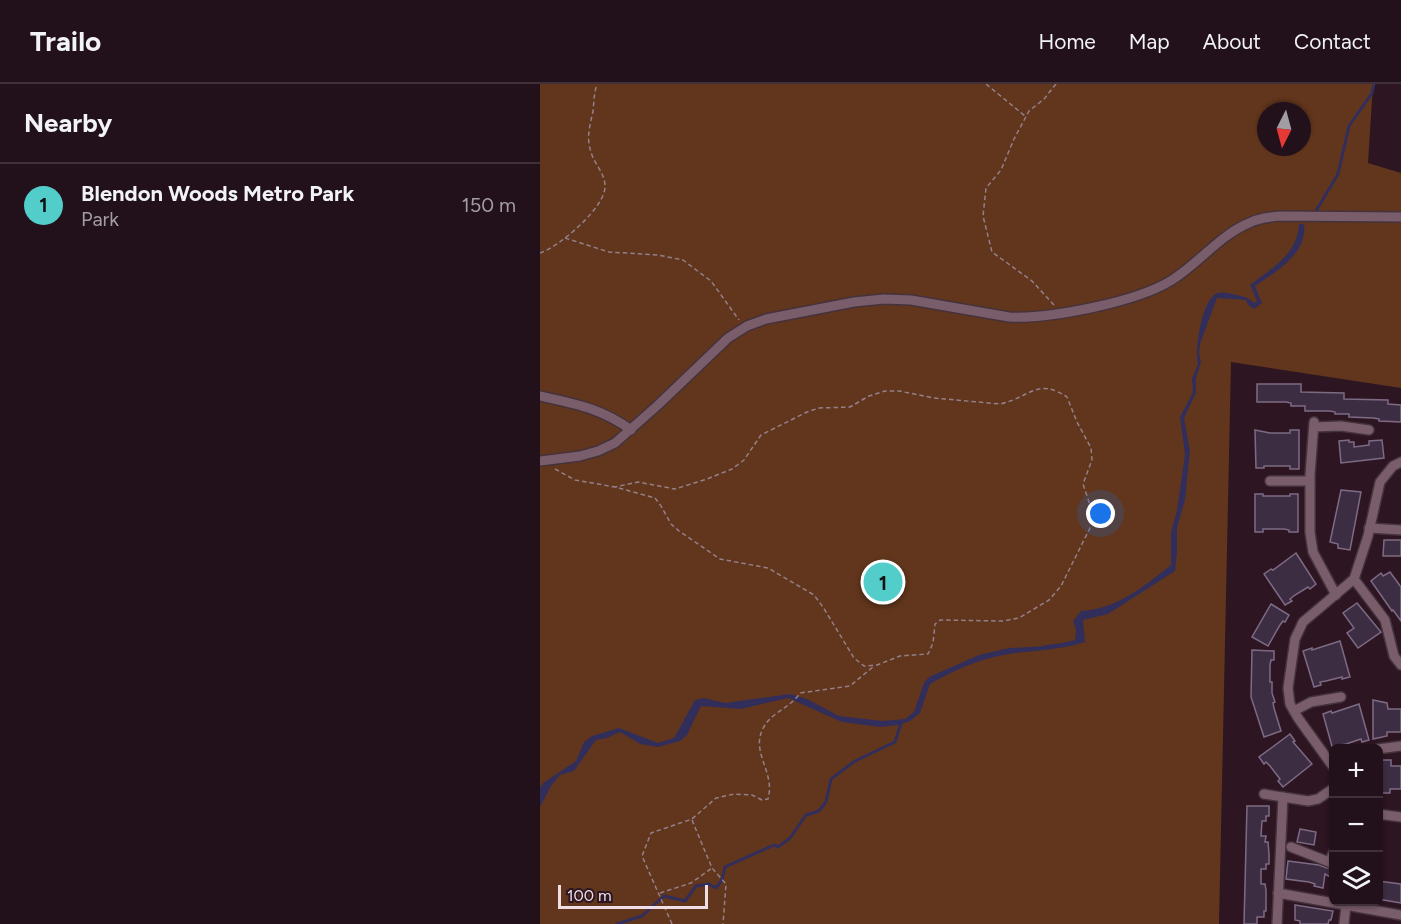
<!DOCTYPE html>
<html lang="en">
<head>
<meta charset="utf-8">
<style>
	:root { --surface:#22101a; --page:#2a1923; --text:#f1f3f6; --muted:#a29da2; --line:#3f3039; --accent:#53cdca }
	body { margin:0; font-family:Figtree,sans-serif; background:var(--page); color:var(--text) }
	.controls { position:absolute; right:18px; bottom:18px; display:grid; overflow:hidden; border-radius:9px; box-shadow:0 2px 4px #0004 }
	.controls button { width:54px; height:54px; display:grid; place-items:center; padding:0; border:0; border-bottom:2px solid var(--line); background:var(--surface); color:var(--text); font:30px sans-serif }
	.compass { position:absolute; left:717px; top:18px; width:54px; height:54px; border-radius:50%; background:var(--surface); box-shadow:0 2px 4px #0004; rotate:186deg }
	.scale { position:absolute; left:18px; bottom:15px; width:150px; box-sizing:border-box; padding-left:6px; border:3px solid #efdee6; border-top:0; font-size:16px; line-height:21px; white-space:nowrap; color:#efdee6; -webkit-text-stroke:4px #2d1522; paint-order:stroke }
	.you { position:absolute; left:561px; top:430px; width:21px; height:21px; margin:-15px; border:4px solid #fff; border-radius:50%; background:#1a73e8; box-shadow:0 0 0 9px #1a73e833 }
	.badge { display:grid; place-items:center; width:39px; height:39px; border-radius:50%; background:var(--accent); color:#111; font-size:20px; font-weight:700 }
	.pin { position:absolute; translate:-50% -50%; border:3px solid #fff; box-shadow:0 2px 6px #0006 }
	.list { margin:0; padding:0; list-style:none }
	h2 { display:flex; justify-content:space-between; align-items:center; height:78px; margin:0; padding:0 24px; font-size:26px }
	h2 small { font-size:20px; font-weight:400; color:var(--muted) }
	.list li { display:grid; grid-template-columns:39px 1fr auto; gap:18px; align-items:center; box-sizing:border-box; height:84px; padding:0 24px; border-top:2px solid var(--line) }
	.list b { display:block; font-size:22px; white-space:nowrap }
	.list p { margin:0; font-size:20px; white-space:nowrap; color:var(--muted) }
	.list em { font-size:20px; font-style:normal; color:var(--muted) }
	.icon { flex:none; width:33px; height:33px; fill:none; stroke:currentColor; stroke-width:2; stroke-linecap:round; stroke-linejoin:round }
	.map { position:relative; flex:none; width:861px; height:840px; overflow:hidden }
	header { display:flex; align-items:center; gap:36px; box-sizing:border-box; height:84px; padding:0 30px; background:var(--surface); border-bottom:2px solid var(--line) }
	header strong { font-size:28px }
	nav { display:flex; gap:33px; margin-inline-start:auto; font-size:21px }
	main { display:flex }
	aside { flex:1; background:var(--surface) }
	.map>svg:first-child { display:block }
	.green { fill:#62361c; fill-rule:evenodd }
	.water { fill:#322e5c }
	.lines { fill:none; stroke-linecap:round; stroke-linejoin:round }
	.stream { stroke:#322e5c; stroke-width:3 }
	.building { fill:#3d2d43; stroke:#7d6b85; stroke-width:1.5 }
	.minor-casing { stroke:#44323c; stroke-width:12 }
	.path { stroke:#947f8a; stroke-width:1.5; stroke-dasharray:4.5 3; stroke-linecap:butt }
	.minor { stroke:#7a5d6b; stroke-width:9 }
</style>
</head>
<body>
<header>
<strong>Trailo</strong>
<nav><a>Home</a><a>Map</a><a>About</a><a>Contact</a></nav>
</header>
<main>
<aside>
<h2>Nearby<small></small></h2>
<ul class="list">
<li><span class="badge">1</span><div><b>Blendon Woods Metro Park</b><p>Park</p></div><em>150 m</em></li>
</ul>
</aside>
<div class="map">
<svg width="861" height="840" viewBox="0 0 861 840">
	<rect width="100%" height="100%" fill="#2d1522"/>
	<!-- green -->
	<path class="green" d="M 0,0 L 833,0 L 828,79 L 861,89 L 861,304 L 691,278 L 679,840 L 0,840 ZM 726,27 L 762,27 L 762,63 L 726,63 Z"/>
	<!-- water -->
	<path class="water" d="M 759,140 L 764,140 C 768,169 736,188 715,202 L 722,219 L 714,225 L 708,221 L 706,216 L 677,214 L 660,260 L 659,269 L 661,279 L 656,294 L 656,309 L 644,334 L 650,367 L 645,416 L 637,444 L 637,470 L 635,487 L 568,530 L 543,536 L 545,558 C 518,567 491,566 463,571 C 436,576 413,587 390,600 L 380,629 L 370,637 L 359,641 L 340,643 L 302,638 L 248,614 L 201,625 L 161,622 L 147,651 L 140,657 L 118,663 L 100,660 L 80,648 L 67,654 L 56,656 L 34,687 L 20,691 L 11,702 L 0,723 L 0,704 L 3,699 L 36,677 L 44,658 L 52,652 L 79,644 L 118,659 L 134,654 L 155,616 L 164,614 L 185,619 L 250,610 L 267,615 L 299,632 L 343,637 L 365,635 L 374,628 L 384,599 L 389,593 L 439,571 L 469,564 L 509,562 L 535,556 L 536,546 L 533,537 L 541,527 C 577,525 603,503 631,481 L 631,448 L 637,426 L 645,370 L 640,333 L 653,308 L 652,295 L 658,280 C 654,266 662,220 674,211 C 679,207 687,209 693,210 C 701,212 708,213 714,219 L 717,217 L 710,201 C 733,183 757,171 759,140 Z"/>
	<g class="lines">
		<!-- stream -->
		<g class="stream">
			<polyline points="776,127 798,90 809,42 832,9 834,0"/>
			<polyline points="504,563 518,561"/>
			<polyline points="77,840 102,832 124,812 145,817 156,802 169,800 176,804 182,796 185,783 234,761 238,763 250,754 266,731 279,727 286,718 291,695 315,677 355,658 361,639"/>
		</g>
	</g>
	<!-- building -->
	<g class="building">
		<polygon points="717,300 761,300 761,308 804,309 804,315 848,316 848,320 861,321 861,338 839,337 839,335 833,334 809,333 809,330 795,330 795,328 790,327 765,327 765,322 751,322 751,319 746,318 717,318"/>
		<polygon points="715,346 730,349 750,349 750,346 759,346 759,385 750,385 750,382 724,382 724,384 716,384"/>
		<polygon points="809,356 809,358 814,358 814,363 829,361 829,357 842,356 844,374 801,379 799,357"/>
		<polygon points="801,406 821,408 810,466 798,464 798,460 790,458"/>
		<polygon points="715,410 723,410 723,412 750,412 750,410 758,410 758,448 749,448 749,446 744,445 723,445 723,448 715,448"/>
		<polygon points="844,456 861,456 861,472 843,472"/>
		<polygon points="756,469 776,500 770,505 768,503 755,511 750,515 752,517 745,521 724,490 731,485 733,486"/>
		<polygon points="850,488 861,503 861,537 853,526 852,527 831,497 841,489 843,492"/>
		<polygon points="817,519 841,548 818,564 807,549 814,544 803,529"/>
		<polygon points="731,520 749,531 745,538 743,537 740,541 728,562 712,553"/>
		<polygon points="800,557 810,593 802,595 802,593 786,597 780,598 781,601 774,603 763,567 772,564 772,566"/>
		<polygon points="712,566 734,567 734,576 731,576 730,581 730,598 732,598 732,609 735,618 733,619 734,624 741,647 724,653 711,613"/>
		<polygon points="833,616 847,619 848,625 861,625 861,648 847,648 847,652 833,655"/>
		<polygon points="819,620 829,656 822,658 821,655 806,660 800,661 801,664 793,666 783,630 791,627 792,629"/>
		<polygon points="750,650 755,657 753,658 772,680 743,703 738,697 740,695 730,682 726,678 724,680 719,673"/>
		<polygon points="838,676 851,676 851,682 861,682 861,705 850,705 850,709 838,709"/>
		<polygon points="707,722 729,722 729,732 726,732 726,737 722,737 721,752 726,752 725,758 728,758 729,770 729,780 726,780 726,785 721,785 721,800 725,800 726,806 726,827 724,827 724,833 717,833 717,840 704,840"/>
		<polygon points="760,745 776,748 774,761 757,758"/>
		<polygon points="748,777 779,781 787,784 794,783 794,795 785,790 783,804 774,802 775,800 769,798 746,795"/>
		<polygon points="838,797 861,800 861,819 838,815"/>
		<polygon points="755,821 793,827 791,836 789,836 788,840 760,840 760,837 755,836"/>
	</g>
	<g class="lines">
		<!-- minor casing -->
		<g class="minor-casing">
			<g id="minor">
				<path d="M 0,312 C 35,320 61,324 91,346"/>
				<polyline points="774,338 770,391 770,448 773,468 796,511"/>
				<polyline points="774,343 801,342 829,346"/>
				<path d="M 0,377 L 40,372 L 58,367 L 75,359 L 118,321 L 188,254 L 207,242 L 226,235 L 314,218 L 344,215 L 371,216 L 469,233 C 510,235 597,218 632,196 C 659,179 680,151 709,139 C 719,134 729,133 740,132 L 861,133"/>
				<polyline points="730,397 770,397"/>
				<polyline points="829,444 861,446"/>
				<polyline points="814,495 845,536 854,572 861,581"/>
				<polyline points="754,627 771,618 801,613"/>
				<polyline points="838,665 861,662"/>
				<polyline points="794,684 758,634 750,620 748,604 755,555 763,538 814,495 828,452 840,398 853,382 861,378"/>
				<polyline points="724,710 768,717 778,715 794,704"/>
				<polyline points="838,730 861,733"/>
				<polyline points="751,763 789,778 794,767"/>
				<polyline points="738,809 861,831"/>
				<polyline points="737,840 743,713"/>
				<polyline points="804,840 806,821"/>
			</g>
		</g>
		<!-- path -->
		<g class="path">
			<polyline points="446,0 485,32"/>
			<polyline points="25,154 69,168 118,171 143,176 171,197 199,236"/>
			<path d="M 0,169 C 19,163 66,123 65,102 C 65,89 54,80 51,68 C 46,53 50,42 53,27 C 54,18 54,9 57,0"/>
			<polyline points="514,221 492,197 452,168 443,132 446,104 461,86 474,55 489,27 504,15 516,0"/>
			<path d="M 15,385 L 35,396 L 75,403 L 115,414 L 121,422 L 131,440 L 139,447 L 180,475 L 228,484 L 274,511 L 283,523 L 314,574 L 324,582 L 337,581 L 360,572 L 388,570 L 393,559 L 395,540 L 400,536 L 463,537 L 479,534 L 509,516 L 521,502 L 551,442 L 553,430 L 543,400 L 552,376 L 551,364 L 537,338 L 527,313 C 497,293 489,314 460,320 L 394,314 L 359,307 L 345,307 L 329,312 L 310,323 L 279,324 L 267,328 L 221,351 L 204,376 L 192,385 L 167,395 L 135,405 L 98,398 L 75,403"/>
			<polyline points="152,736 172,784 186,800 183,840"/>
			<polyline points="120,809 151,799 172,784"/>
			<path d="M 132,840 L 102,772 L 111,749 L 152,735 L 176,714 L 194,710 L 212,711 L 222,716 L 228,715 C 236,687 208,667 225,641 C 233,628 251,623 260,609 L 310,602 L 334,582"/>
		</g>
		<!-- minor -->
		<use href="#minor" class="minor"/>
	</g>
</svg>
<div class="controls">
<button>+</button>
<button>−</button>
<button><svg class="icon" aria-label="layers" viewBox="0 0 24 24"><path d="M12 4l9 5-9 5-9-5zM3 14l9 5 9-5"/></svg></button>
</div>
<svg class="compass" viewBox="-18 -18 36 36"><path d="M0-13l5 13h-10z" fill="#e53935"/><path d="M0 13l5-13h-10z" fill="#a29da2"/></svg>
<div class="scale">100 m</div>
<div class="you"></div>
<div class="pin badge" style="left:343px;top:498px">1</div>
</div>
</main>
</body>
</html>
